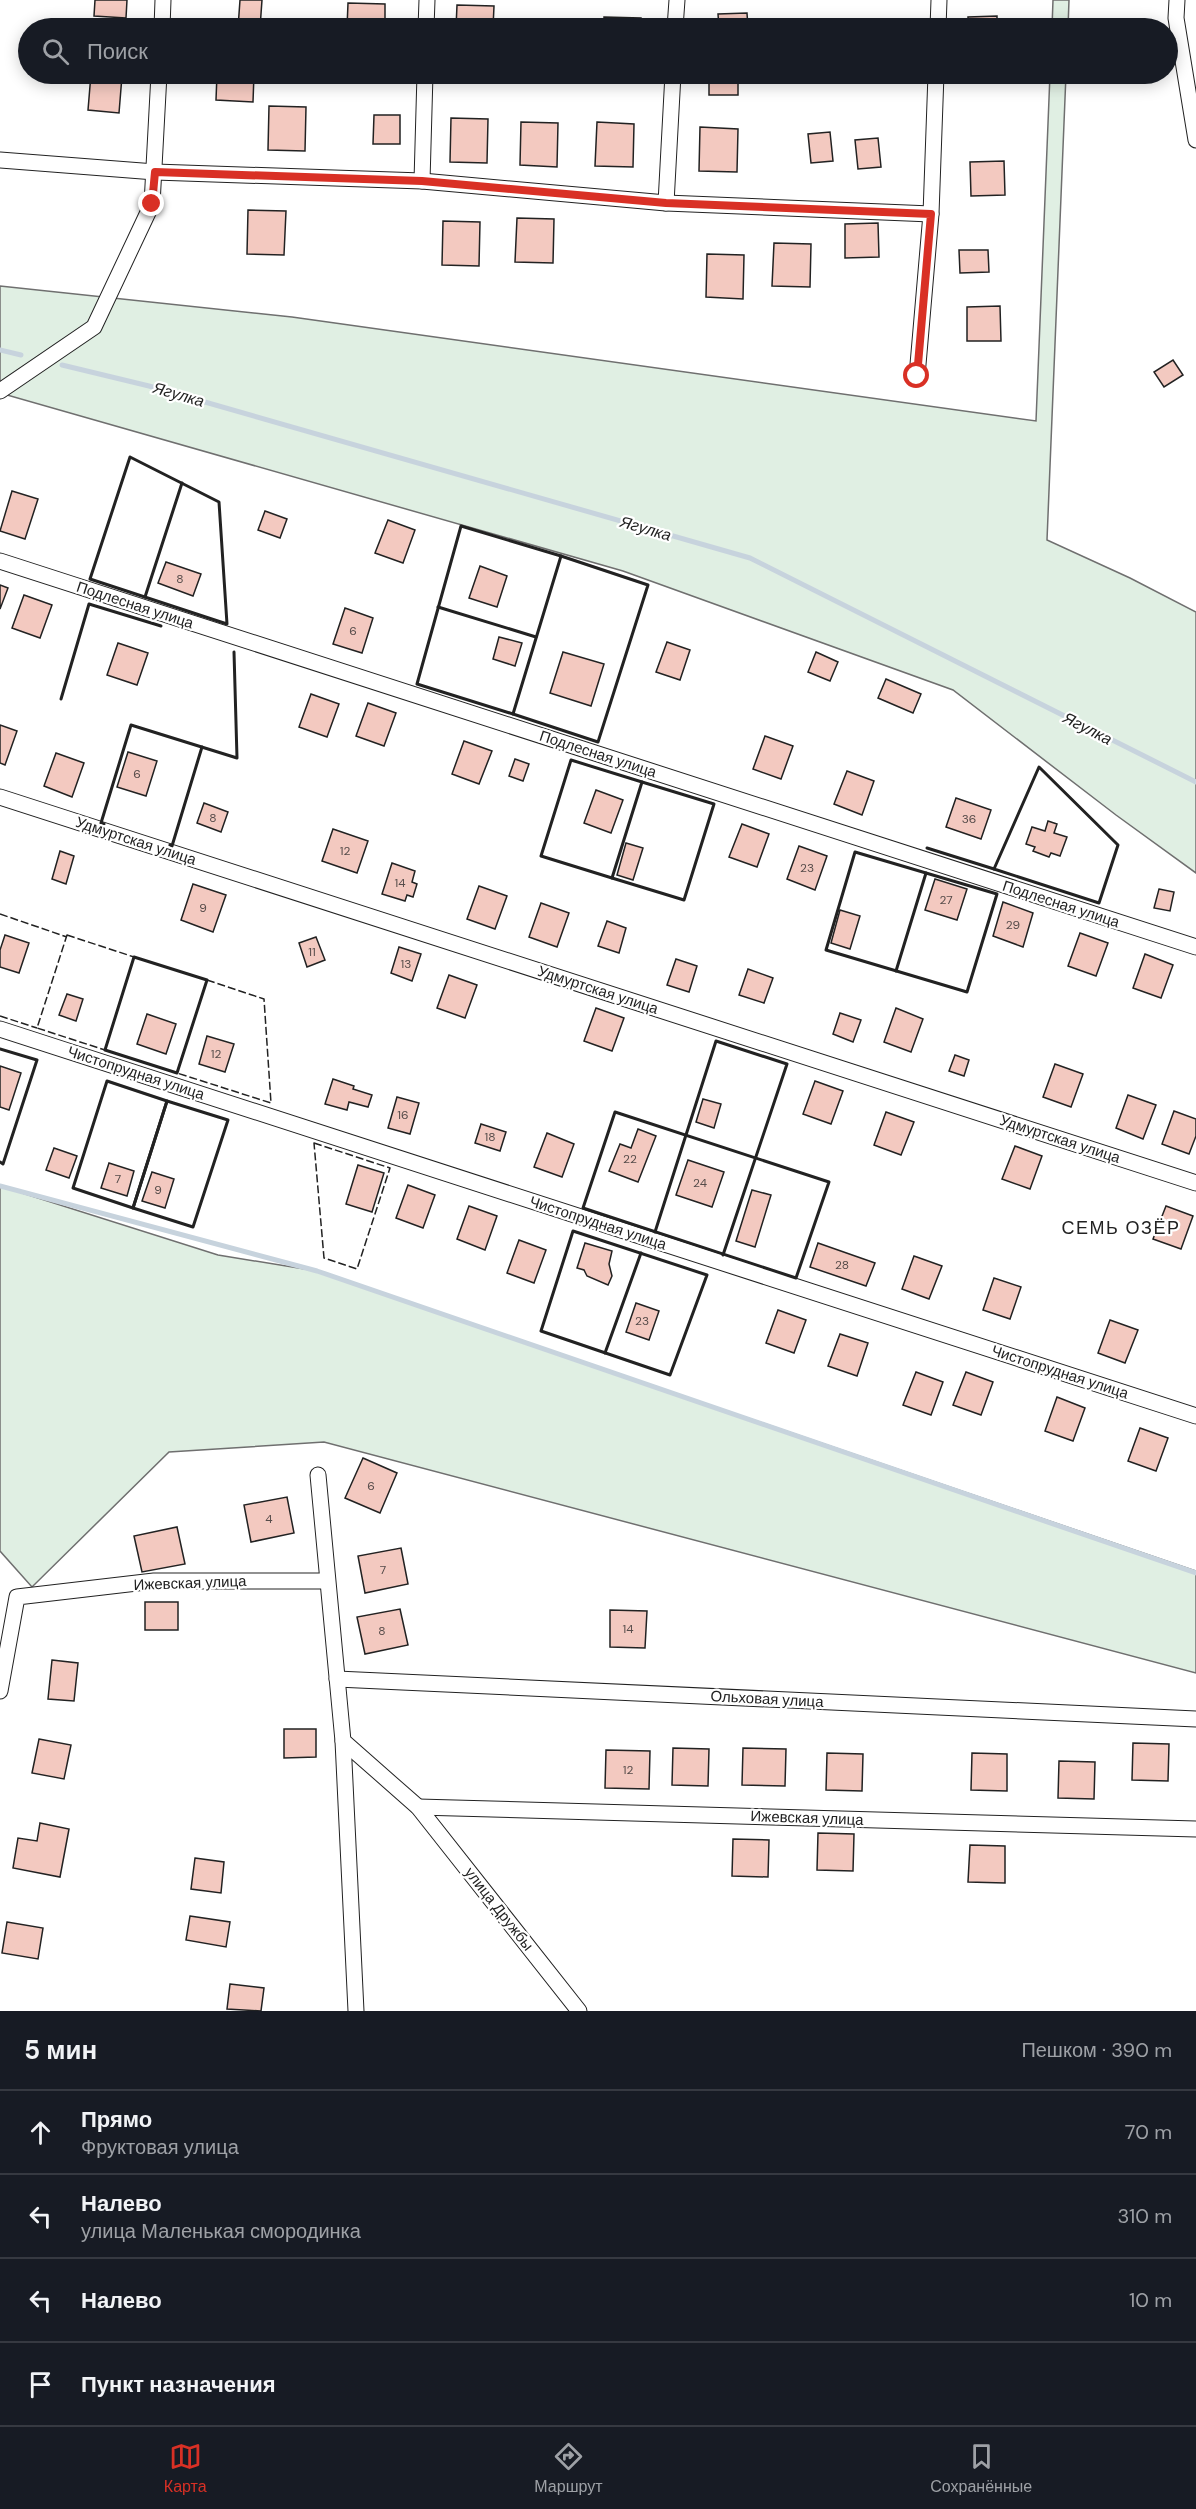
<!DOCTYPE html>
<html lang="ru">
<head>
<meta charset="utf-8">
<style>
	:root { --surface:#171b24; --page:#242831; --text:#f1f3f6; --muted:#9ea1a6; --line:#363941; --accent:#d93025 }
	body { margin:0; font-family:"DM Sans",sans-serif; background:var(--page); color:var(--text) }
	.stop { position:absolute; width:18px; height:18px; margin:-14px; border:4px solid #d93025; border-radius:50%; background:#fff }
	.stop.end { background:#d93025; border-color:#fff; box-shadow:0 2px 6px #0008 }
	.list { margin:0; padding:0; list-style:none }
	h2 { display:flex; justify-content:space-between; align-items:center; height:78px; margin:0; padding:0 24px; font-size:26px }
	h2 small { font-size:20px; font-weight:400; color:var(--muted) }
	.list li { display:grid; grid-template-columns:39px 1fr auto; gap:18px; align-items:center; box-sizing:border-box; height:84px; padding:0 24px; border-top:2px solid var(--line) }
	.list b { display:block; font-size:22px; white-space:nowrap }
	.list p { margin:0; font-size:20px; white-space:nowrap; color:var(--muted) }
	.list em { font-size:20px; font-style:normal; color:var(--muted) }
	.icon { flex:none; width:33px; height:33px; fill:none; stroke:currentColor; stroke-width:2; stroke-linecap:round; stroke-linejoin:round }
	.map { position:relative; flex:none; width:1196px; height:2011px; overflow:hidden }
	.search { position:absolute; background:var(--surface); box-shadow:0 3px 15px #0003; left:18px; right:18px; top:18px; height:66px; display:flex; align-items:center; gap:15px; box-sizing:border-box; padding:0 21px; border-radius:33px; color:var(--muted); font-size:22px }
	.sheet { height:414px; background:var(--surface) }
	nav { display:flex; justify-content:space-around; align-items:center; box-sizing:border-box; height:84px; border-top:2px solid var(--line); background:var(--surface); font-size:16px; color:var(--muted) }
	nav a { display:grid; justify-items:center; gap:3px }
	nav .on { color:var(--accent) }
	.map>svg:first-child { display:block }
	.green { fill:#e0efe3; stroke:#6f6f6f; stroke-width:1.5 }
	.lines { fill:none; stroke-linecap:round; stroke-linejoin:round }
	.stream { stroke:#c7d3dd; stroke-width:5 }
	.building { fill:#f3c9c0; stroke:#222; stroke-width:1.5 }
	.street-casing { stroke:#222; stroke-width:17 }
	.street { stroke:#fff; stroke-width:15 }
	.fence { stroke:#222; stroke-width:1.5; stroke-dasharray:8 3; stroke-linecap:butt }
	.wall { stroke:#222; stroke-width:3 }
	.route { stroke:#d93025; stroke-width:8 }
	.labels { text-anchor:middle; stroke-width:4.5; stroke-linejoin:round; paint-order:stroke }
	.number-label { font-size:12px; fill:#564c4a }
	.street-label { font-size:15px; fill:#222; stroke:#fff }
	.water-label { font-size:16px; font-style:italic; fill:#222; stroke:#fff }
	.quarter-label { font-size:18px; letter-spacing:1.5px; fill:#222; stroke:#fff }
</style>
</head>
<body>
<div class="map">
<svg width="1196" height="2011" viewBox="0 0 1196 2011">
	<rect width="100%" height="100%" fill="#fff"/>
	<!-- green -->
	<g class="green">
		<polygon points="1053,0 1069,0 1068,28 1052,28"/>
		<polygon points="1050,74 1066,74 1047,540 1130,578 1196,612 1196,873 1116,815 953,690 623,571 0,393 0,286 292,317 1036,421"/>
		<polygon points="0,1186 218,1255 317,1271 1196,1571 1196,1673 324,1442 169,1452 32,1587 0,1551"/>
	</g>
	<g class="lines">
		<!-- stream -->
		<g class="stream">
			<polyline points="0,350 21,355"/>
			<polyline points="62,365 149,386 750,558 1196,782"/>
			<polyline points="0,1186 317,1271 1196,1573"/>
		</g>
	</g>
	<!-- building -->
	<g class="building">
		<polygon points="95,0 127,0 126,18 94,16"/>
		<polygon points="240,0 262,0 260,28 238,28"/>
		<polygon points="348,3 385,4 385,28 347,28"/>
		<polygon points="457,5 494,6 493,28 456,28"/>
		<polygon points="747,13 748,28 719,28 718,14"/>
		<polygon points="997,16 997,28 968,28 968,17"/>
		<polygon points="604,17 641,18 641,28 604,28"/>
		<polygon points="91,74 122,76 119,113 88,110"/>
		<polygon points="217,74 254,74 253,102 216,100"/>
		<rect x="709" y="74" width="29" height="21"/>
		<polygon points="269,106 306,107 305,151 268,150"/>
		<polygon points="374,115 400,115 400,144 373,144"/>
		<polygon points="451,118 488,119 487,163 450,162"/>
		<polygon points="521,122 558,123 557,167 520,165"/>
		<polygon points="597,122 634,124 633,167 595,166"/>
		<polygon points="700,127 738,129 737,172 699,171"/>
		<polygon points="830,132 833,161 811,163 808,134"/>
		<polygon points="878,138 881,167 858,169 855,140"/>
		<polygon points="1004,161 1005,195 971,196 970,162"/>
		<polygon points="248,210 286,211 284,255 247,254"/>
		<polygon points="517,218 554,219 553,263 515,262"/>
		<polygon points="443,221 480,222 479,266 442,265"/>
		<polygon points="878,223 879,257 845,258 845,224"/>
		<polygon points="774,243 811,244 810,287 772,286"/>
		<polygon points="959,250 988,250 989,272 960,273"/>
		<polygon points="707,254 744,255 743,299 706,297"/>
		<polygon points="1000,306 1001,341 967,341 967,307"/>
		<polygon points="1173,360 1183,375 1164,387 1154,372"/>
		<polygon points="12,491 38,499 25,539 0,531"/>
		<polygon points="265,511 287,519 280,538 258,530"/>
		<polygon points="388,520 415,530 403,563 375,553"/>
		<polygon points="166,562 201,574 193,596 158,583"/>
		<polygon points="480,566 507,576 497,607 469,598"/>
		<polygon points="0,585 8,588 0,609"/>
		<polygon points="24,595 52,605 40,638 12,628"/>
		<polygon points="345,608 373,618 362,653 333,644"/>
		<polygon points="499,637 522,643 515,666 493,659"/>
		<polygon points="667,642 690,650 680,680 656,672"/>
		<polygon points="118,643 148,653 137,685 107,675"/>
		<polygon points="563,652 604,664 591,706 550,693"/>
		<polygon points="816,652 838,662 830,681 808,672"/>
		<polygon points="886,679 921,694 913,713 878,698"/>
		<polygon points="311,694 339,704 327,737 299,727"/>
		<polygon points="368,703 396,713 384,746 356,736"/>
		<polygon points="0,725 17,731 5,765 0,763"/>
		<polygon points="765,736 793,746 781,779 753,769"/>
		<polygon points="464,741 492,751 479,784 452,774"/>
		<polygon points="128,752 157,761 146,796 117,787"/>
		<polygon points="56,753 84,763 72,797 44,786"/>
		<polygon points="515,759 529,764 523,781 509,776"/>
		<polygon points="847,771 874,781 862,815 834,804"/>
		<polygon points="596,790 623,800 611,833 584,823"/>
		<polygon points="956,798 991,810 981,839 946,827"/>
		<polygon points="204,803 228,812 221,832 197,823"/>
		<polygon points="1048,821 1057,824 1054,833 1067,837 1060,856 1051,853 1049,857 1033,851 1035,847 1026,844 1032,827 1045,831"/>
		<polygon points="742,824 769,834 757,867 729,857"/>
		<polygon points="333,829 368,841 357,873 322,861"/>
		<polygon points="626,843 643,848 633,880 617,875"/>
		<polygon points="799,846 827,856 815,890 787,879"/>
		<polygon points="60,851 74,856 66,884 52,879"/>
		<polygon points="392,863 415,871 412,882 417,884 413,897 407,895 405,901 382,894"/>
		<polygon points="935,879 967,889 957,920 925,910"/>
		<polygon points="193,884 226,895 213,932 181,920"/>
		<polygon points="479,886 507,896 495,929 467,919"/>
		<polygon points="1159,889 1174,892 1170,911 1154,908"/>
		<polygon points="1003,902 1033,913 1023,947 993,936"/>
		<polygon points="541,903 569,913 557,947 529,937"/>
		<polygon points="840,910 860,916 850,949 831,943"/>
		<polygon points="607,921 626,928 619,953 598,946"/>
		<polygon points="1080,933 1108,943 1096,976 1068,966"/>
		<polygon points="5,935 29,943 19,973 0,967 0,950"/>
		<polygon points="316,937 325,960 307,967 299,943"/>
		<polygon points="399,947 421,954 412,981 391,973"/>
		<polygon points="1145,954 1173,965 1161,998 1133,988"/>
		<polygon points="676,959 697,966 689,992 667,985"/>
		<polygon points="748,969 773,978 764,1003 739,995"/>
		<polygon points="449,975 477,985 465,1018 437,1008"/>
		<polygon points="67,994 83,999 76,1021 59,1015"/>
		<polygon points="596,1008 624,1018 612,1051 584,1041"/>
		<polygon points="896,1008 923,1019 911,1052 884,1042"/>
		<polygon points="840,1013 861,1020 853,1042 833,1034"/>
		<polygon points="147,1014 176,1024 166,1054 137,1044"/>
		<polygon points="207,1036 234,1044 225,1072 199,1064"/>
		<polygon points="955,1055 969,1060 964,1076 949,1071"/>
		<polygon points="1055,1064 1083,1074 1071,1107 1043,1097"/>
		<polygon points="0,1066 21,1073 9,1110 0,1107"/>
		<polygon points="333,1079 354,1086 353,1089 372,1095 368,1107 349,1102 347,1110 325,1104"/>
		<polygon points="815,1081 843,1091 831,1124 803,1114"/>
		<polygon points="1128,1095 1156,1105 1143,1139 1116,1128"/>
		<polygon points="397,1097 419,1103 410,1134 388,1128"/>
		<polygon points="703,1099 721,1104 714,1128 696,1122"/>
		<polygon points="1174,1111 1196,1119 1196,1136 1189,1154 1162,1144"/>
		<polygon points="886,1112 914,1122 901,1155 874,1145"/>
		<polygon points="481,1124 506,1132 500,1151 475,1143"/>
		<polygon points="638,1129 656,1136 638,1182 609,1171 620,1144 631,1148"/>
		<polygon points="547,1133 574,1144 562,1177 534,1167"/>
		<polygon points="1015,1146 1042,1156 1030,1189 1002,1179"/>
		<polygon points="54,1148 77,1156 69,1178 46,1170"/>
		<polygon points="688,1160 724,1172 712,1207 676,1195"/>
		<polygon points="109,1163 134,1171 127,1196 101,1188"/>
		<polygon points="358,1165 384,1173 372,1212 346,1204"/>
		<polygon points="152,1172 174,1179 165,1208 142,1201"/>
		<polygon points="408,1185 435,1195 423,1228 396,1218"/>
		<polygon points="752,1190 771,1195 755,1247 736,1241"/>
		<polygon points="469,1206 497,1216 485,1250 457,1239"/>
		<polygon points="1166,1206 1193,1216 1181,1249 1153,1239"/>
		<polygon points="519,1240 546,1250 534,1283 507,1273"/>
		<polygon points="585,1243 612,1251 609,1264 612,1276 608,1285 587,1276 584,1270 577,1268"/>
		<polygon points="818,1243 875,1263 866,1286 810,1267"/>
		<polygon points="914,1256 942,1266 929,1299 902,1289"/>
		<polygon points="994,1278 1021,1287 1010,1319 983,1310"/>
		<polygon points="636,1303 659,1311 649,1340 626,1332"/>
		<polygon points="778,1310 806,1320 794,1353 766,1343"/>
		<polygon points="1110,1320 1138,1330 1125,1363 1098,1353"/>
		<polygon points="840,1334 868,1343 857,1376 828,1366"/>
		<polygon points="916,1372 943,1382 931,1415 903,1405"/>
		<polygon points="966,1372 993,1382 981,1415 953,1405"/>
		<polygon points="1057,1397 1085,1408 1073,1441 1045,1431"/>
		<polygon points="1140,1428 1168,1438 1156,1471 1128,1461"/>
		<polygon points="363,1458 397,1473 380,1513 345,1498"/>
		<polygon points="287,1497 294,1533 251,1542 244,1505"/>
		<polygon points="177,1527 185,1564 142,1572 134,1536"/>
		<polygon points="401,1548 408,1584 365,1593 358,1556"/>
		<rect x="145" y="1602" width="33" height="28"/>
		<polygon points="400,1609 408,1645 365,1654 357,1617"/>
		<polygon points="610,1610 647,1611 645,1648 610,1647"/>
		<polygon points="52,1660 78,1663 74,1701 48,1699"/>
		<polygon points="284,1729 316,1729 316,1757 284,1758"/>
		<polygon points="39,1739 71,1745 64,1779 32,1773"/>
		<polygon points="1133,1743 1169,1744 1168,1781 1132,1780"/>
		<polygon points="673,1748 709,1749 708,1786 672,1785"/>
		<polygon points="743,1748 786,1749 785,1786 742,1785"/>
		<polygon points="606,1750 650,1751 649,1789 605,1788"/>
		<polygon points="827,1753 863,1754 862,1791 826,1790"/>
		<polygon points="972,1753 1007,1754 1007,1791 971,1790"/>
		<polygon points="1059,1761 1095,1762 1094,1799 1058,1798"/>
		<polygon points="40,1823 69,1829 60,1877 13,1868 18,1838 37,1841"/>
		<polygon points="818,1833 854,1834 853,1871 817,1870"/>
		<polygon points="733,1839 769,1840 768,1877 732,1876"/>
		<polygon points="970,1845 1005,1846 1005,1883 968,1882"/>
		<polygon points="195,1858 224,1862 221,1893 191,1889"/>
		<polygon points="190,1916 230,1922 226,1947 186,1940"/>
		<polygon points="7,1922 43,1928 38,1959 2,1953"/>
		<polygon points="230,1984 264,1988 261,2011 227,2009"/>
	</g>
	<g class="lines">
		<!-- street casing -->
		<g class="street-casing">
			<g id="street">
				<polyline points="1177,0 1176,18 1196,140"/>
				<polyline points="162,28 163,0"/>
				<polyline points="426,28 427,0"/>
				<polyline points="675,28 677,0"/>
				<polyline points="938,28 939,0"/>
				<polyline points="0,160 155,172 422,181 666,203 931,214"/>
				<polyline points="422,181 425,74"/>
				<polyline points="666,203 673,74"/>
				<polyline points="917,376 931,214 936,74"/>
				<polyline points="0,391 94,327 152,204 159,74"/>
				<polyline points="0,561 1196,947"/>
				<polyline points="0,797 1196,1183"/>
				<polyline points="0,1029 1196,1416"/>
				<polyline points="318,1475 343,1741 418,1807 579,2011"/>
				<polyline points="337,1679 1196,1719"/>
				<polyline points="0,1691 17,1597 154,1581 327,1581"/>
				<polyline points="343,1741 356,2011"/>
				<polyline points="418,1807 1196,1829"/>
			</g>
		</g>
		<!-- street -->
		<use href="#street" class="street"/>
		<!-- fence -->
		<g class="fence">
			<polyline points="0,914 67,937"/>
			<polygon points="67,935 134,957 105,1050 37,1028"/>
			<polygon points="207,980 264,999 271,1103 177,1073"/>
			<polyline points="0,1016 37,1028"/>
			<polygon points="314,1143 390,1168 357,1269 324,1258"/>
		</g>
		<!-- wall -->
		<g class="wall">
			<polygon points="130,457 219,502 227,624 90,579"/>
			<polygon points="561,556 648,585 598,742 513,714"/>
			<polyline points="145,597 182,483"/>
			<polyline points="438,607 536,637"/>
			<polyline points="61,699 89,604 161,626"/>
			<polyline points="513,714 417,684 461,526 561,556"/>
			<polygon points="571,760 642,782 612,878 541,856"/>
			<polygon points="1039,767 1118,845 1099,903 994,869"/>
			<polyline points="104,824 101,823 131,725 237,758 234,652"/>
			<polyline points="170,845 172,846 202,747"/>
			<polyline points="927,848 994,869"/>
			<polygon points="855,852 997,894 967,992 826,950"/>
			<polyline points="612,878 684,900 714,804 642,782"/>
			<polygon points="134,957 207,980 177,1073 105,1050"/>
			<polyline points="896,971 926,873"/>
			<polyline points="0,1049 37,1060 3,1164 0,1162"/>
			<polygon points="107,1081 167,1101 133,1208 73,1188"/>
			<polygon points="167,1101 228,1120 193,1227 133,1208"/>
			<polygon points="615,1112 829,1182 796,1278 583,1208"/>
			<polygon points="573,1231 707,1275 670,1375 541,1331"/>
			<polyline points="655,1232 716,1041 787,1064 723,1255"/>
			<polyline points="605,1353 641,1253"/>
		</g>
	</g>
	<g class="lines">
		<!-- route -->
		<polyline class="route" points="152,204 155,172 422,181 666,203 931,214 917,376"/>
	</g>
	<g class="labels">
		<!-- number labels -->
		<g class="number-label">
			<text x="180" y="583">8</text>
			<text x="353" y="635">6</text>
			<text x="137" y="778">6</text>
			<text x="213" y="822">8</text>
			<text x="969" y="823">36</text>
			<text x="345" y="855">12</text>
			<text x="807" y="872">23</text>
			<text x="400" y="887">14</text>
			<text x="946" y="904">27</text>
			<text x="203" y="912">9</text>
			<text x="1013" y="929">29</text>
			<text x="312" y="956">11</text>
			<text x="406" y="968">13</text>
			<text x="216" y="1058">12</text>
			<text x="403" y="1119">16</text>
			<text x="490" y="1141">18</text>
			<text x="630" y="1163">22</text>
			<text x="118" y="1183">7</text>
			<text x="700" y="1187">24</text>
			<text x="158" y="1194">9</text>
			<text x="842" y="1269">28</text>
			<text x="642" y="1325">23</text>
			<text x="371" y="1490">6</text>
			<text x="269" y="1523">4</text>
			<text x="383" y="1574">7</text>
			<text x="628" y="1633">14</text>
			<text x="382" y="1635">8</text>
			<text x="628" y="1774">12</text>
		</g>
		<!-- street labels -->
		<g class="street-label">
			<text transform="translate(135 605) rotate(18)" y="5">Подлесная улица</text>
			<text transform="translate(598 754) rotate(18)" y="5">Подлесная улица</text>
			<text transform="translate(136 841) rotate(18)" y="5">Удмуртская улица</text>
			<text transform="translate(1061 904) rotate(18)" y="5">Подлесная улица</text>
			<text transform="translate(598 990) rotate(18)" y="5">Удмуртская улица</text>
			<text transform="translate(136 1073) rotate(18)" y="5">Чистопрудная улица</text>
			<text transform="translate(1060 1139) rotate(18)" y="5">Удмуртская улица</text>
			<text transform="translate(598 1223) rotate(18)" y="5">Чистопрудная улица</text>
			<text transform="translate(1060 1372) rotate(18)" y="5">Чистопрудная улица</text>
			<text transform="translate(190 1583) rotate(-2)" y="5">Ижевская улица</text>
			<text transform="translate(767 1699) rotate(3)" y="5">Ольховая улица</text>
			<text transform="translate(807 1818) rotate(2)" y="5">Ижевская улица</text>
			<text transform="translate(499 1909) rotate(52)" y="5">улица Дружбы</text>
		</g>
		<!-- water labels -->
		<g class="water-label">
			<text transform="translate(179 394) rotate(16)" y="6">Ягулка</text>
			<text transform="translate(646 528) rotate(16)" y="6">Ягулка</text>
			<text transform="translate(1088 728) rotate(27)" y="6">Ягулка</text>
		</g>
		<!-- quarter labels -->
		<g class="quarter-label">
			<text x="1121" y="1234">СЕМЬ ОЗЁР</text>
		</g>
	</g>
</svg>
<div class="stop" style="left:917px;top:376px"></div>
<div class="stop end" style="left:152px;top:204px"></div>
<div class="search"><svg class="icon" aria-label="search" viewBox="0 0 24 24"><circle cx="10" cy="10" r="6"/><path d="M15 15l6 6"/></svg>Поиск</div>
</div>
<section class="sheet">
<h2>5 мин<small>Пешком · 390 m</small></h2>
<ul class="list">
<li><svg class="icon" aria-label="ahead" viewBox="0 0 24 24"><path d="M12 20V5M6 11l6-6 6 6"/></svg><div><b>Прямо</b><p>Фруктовая улица</p></div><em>70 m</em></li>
<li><svg class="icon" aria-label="left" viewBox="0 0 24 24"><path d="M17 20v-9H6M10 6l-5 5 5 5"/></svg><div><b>Налево</b><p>улица Маленькая смородинка</p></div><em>310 m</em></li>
<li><svg class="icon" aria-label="left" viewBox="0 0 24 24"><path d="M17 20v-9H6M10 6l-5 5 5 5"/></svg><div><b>Налево</b></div><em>10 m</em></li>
<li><svg class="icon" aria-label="arrive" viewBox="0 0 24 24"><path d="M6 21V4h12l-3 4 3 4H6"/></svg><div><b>Пункт назначения</b></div></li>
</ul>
</section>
<nav>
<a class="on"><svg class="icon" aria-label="map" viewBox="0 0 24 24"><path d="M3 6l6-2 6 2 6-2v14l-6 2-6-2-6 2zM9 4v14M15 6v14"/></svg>Карта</a>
<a><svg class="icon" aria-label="directions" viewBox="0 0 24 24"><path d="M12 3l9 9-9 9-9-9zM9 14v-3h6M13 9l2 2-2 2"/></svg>Маршрут</a>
<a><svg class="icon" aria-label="saved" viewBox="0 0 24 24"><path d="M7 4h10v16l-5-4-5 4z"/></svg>Сохранённые</a>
</nav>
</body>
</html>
